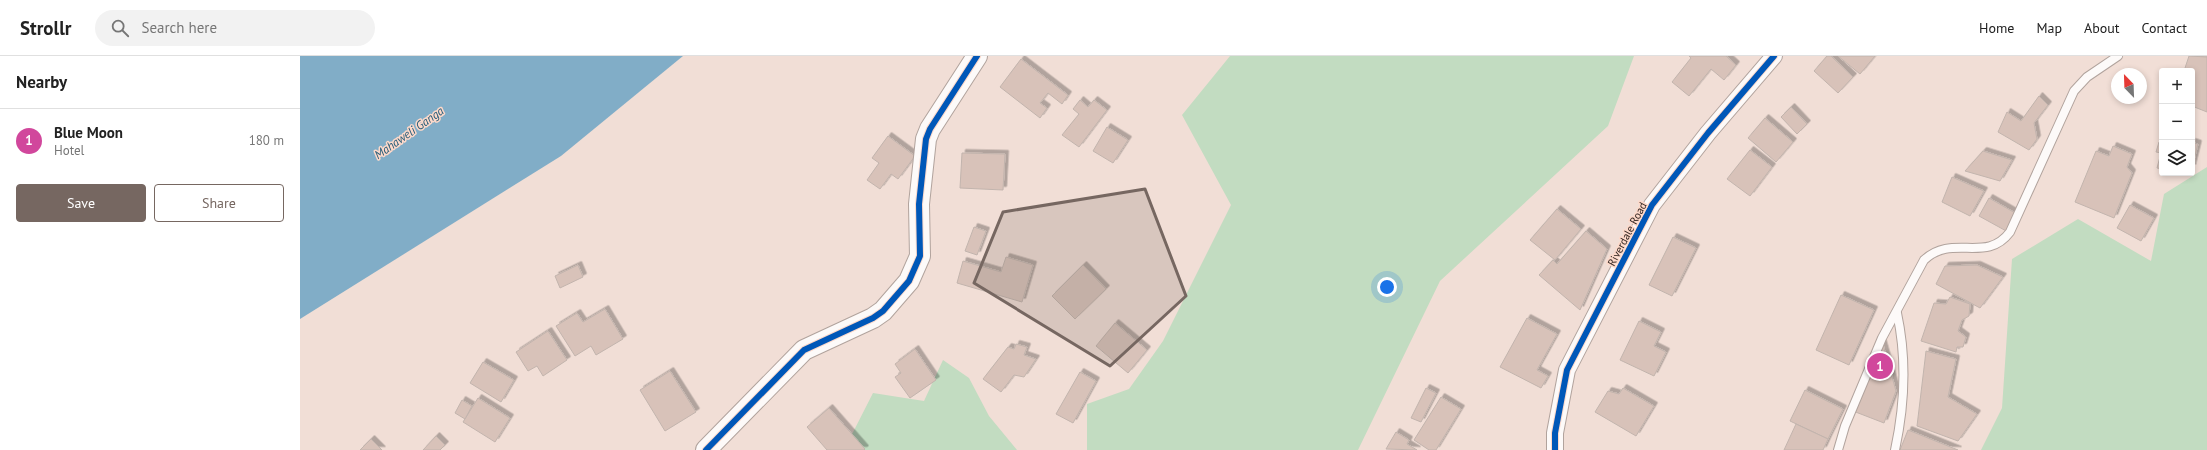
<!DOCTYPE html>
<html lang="en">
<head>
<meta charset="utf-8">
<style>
	:root { --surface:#fff; --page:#f2f2f2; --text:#222; --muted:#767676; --line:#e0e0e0; --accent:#766761 }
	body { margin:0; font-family:"PT Sans",sans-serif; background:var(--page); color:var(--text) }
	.controls { position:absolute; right:12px; top:12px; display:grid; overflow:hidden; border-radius:4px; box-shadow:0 2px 6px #0003 }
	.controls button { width:36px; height:36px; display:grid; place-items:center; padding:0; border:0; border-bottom:1px solid var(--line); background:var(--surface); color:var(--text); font:20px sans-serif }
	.compass { position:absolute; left:1811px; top:12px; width:36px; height:36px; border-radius:50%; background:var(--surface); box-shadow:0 2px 6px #0003; rotate:337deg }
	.you { position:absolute; left:1087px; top:231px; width:14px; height:14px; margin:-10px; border:3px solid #fff; border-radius:50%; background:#1a73e8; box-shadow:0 0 0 6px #1a73e833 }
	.badge { display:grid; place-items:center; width:26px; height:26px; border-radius:50%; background:var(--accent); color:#fff; font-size:13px; font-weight:700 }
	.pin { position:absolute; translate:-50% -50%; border:2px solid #fff; box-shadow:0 1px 4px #0006 }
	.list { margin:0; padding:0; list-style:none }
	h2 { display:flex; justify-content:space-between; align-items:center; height:52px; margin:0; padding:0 16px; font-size:17px }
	h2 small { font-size:13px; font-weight:400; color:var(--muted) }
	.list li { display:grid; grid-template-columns:26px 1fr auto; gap:12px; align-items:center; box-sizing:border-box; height:64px; padding:0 16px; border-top:1px solid var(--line) }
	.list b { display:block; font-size:15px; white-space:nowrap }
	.list p { margin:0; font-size:13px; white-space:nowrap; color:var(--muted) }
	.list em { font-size:13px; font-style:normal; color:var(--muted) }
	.actions { display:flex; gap:8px; padding:12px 16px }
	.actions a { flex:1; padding:9px 0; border:1px solid var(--accent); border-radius:4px; text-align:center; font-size:14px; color:var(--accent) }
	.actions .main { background:var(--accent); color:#fff }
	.icon { flex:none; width:22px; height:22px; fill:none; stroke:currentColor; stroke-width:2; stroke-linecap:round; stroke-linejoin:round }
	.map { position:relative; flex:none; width:1907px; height:394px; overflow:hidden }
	header { display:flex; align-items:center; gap:24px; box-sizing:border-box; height:56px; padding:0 20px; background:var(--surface); border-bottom:1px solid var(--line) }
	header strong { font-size:19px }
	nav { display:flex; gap:22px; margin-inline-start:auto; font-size:14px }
	.search { width:280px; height:36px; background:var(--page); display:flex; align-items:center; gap:10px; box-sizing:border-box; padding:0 14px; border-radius:22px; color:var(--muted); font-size:15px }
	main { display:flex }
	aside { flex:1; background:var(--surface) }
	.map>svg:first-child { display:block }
	.green { fill:#c2dcc1 }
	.water { fill:#81adc7 }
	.building { fill:#d8c2b9; stroke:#c2b4ad; filter:url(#shadow) }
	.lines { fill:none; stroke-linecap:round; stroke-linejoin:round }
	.service-casing { stroke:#b1a39d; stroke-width:10 }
	.minor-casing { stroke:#b1a39d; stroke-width:18 }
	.tertiary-casing { stroke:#b1a39d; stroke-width:22 }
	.service { stroke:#fdfaf9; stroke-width:8 }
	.minor { stroke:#fdfaf9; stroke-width:16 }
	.tertiary { stroke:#fdfaf9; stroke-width:20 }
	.cycleway-casing { stroke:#fdd9ca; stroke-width:8 }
	.cycleway { stroke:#0057b8; stroke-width:6 }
	.marked { fill:#766761; fill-opacity:0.2; stroke:#766761; stroke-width:3; stroke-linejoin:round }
	.labels { text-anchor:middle; stroke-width:3; stroke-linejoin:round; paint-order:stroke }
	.street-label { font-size:11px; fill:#342722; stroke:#fdd9ca }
	.water-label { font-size:12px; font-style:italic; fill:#265c79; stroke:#fdd9ca }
</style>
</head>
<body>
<header>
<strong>Strollr</strong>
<div class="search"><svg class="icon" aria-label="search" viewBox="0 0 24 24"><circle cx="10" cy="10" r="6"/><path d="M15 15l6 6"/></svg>Search here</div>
<nav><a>Home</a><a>Map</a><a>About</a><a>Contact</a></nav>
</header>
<main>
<aside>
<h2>Nearby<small></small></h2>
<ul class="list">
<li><span class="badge" style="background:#d1479c">1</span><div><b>Blue Moon</b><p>Hotel</p></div><em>180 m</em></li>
</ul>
<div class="actions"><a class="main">Save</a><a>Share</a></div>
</aside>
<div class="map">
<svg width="1907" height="394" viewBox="0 0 1907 394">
	<defs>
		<filter id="shadow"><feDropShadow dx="3.5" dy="-3.5" stdDeviation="0" flood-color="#0004"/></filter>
	</defs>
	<rect width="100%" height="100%" fill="#f1ded6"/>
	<!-- green -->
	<g class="green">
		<polygon points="930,0 1334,0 1308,70 1140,225 1058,394 787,394 787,348 829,333 863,285 931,149 882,59"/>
		<polygon points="1907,111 1907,394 1681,394 1702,352 1712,203 1778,163 1851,205 1864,138"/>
		<polygon points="643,304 669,322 689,360 717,394 544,394 573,337 624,345"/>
	</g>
	<!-- water -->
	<polygon class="water" points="0,0 383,0 261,100 0,263"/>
	<!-- building -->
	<g class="building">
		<polygon points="1389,0 1426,0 1436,9 1424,24 1411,13 1389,40 1372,26 1391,2"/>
		<polygon points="1527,0 1531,0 1553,21 1538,37 1514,15"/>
		<polygon points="1538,0 1575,0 1560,18"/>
		<polygon points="1889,0 1907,1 1907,56 1892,50 1892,15 1884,15"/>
		<polygon points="721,3 768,39 762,48 748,37 740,47 747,52 740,62 700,31"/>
		<polygon points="1739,40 1748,49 1734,67 1737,83 1729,94 1698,76 1707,56 1721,65"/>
		<polygon points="780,44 788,51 794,44 807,54 779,91 762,79 779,58 773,53"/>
		<polygon points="1491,51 1507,68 1497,78 1481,61"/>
		<polygon points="1465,62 1493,86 1476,106 1448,82"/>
		<polygon points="807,71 828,84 813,107 793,95"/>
		<polygon points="588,80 615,100 598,123 591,118 580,133 567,124 579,107 572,102"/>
		<polygon points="1859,86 1862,86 1862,113 1857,112 1861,97 1856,96"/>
		<polygon points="1892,86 1898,88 1892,112"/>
		<polygon points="1813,90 1832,98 1827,111 1832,117 1814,162 1775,146 1796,95 1809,100"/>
		<polygon points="1450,94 1472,111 1450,140 1427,123"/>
		<polygon points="1683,95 1712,104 1700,125 1665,115"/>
		<polygon points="662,97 705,98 703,134 660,132"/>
		<polygon points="1652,121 1684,135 1670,160 1642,146"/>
		<polygon points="1689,142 1717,158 1708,176 1679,160"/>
		<polygon points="1830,149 1854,162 1841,185 1817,172"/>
		<polygon points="1257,153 1281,173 1255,204 1230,184"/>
		<polygon points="674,171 686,175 677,199 665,195"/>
		<polygon points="1286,175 1307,193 1280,254 1239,219 1253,204 1257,208"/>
		<polygon points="1373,181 1396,192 1372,240 1349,229"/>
		<polygon points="706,201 733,209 722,246 657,227 663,205 701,216"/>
		<polygon points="278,209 283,221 260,232 255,220"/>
		<polygon points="783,209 806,233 775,263 752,240"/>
		<polygon points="1677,209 1703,221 1680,252 1636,228 1645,210"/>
		<polygon points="1541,239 1574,254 1549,309 1516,294"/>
		<polygon points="1650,241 1670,248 1669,260 1662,264 1658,275 1666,281 1663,291 1657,291 1656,296 1621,285 1634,247 1646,248"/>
		<polygon points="305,253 323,283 296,299 291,290 275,300 256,270 277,257 283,266"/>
		<polygon points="1227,262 1257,278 1237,314 1248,320 1241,332 1200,311"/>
		<polygon points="1339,265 1361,276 1354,290 1366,296 1354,320 1320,304"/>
		<polygon points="815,267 847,294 828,317 796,290"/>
		<polygon points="248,275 267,304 243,320 237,310 228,315 216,296"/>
		<polygon points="1582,285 1596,335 1584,367 1553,355"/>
		<polygon points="716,288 727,291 724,299 736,303 724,321 714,319 701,336 683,323 708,291 714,293"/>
		<polygon points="615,293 636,324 610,342 595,321 601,317 595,308"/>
		<polygon points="1626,295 1656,303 1648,341 1677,358 1658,385 1617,370"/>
		<polygon points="183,306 214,324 201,346 170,327"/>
		<polygon points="370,315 396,356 365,375 340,334"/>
		<polygon points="780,316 796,325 773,367 756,358"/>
		<polygon points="1126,332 1136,337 1121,366 1111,362"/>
		<polygon points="1323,332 1354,350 1336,380 1295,356 1308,335 1319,338"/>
		<polygon points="1505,334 1543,353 1528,383 1490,365"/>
		<polygon points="1141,341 1161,353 1136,394 1129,394 1114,384"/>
		<polygon points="178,342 210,362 195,386 163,366"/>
		<polygon points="162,344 172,350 165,363 155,357"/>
		<polygon points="529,352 565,393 564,394 527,394 507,371"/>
		<polygon points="1496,368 1528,383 1523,394 1484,394"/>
		<polygon points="1608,374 1658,394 1600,394"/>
		<polygon points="1096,376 1109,384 1107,388 1117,394 1086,393"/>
		<polygon points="136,380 145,389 140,394 123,394"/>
		<polygon points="71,383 82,394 60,394"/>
	</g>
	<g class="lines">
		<!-- service casing -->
		<g class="service-casing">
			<g id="service">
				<path d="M 1538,394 L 1545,370 L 1582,282 L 1624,204 C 1653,177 1686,208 1710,176 L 1774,35 L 1787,21 L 1818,0"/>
				<path d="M 1595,394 C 1605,348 1607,303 1597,257"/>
			</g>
		</g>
		<!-- minor casing -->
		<g class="minor-casing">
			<polyline id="minor" points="1255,394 1255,377 1267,314 1352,149 1408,77 1474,0"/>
		</g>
		<!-- tertiary casing -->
		<g class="tertiary-casing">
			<polyline id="tertiary" points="406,394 504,294 573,262 583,255 609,225 620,200 619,148 626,83 630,73 677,0"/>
		</g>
		<!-- service -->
		<use href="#service" class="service"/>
		<!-- minor -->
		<use href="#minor" class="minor"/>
		<!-- tertiary -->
		<use href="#tertiary" class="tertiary"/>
		<!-- cycleway casing -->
		<g class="cycleway-casing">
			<g id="cycleway">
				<polyline points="406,394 504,294 573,262 583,255 609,225 620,200 619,148 626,83 630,73 677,0"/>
				<polyline points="1255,394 1255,377 1267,314 1352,149 1408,77 1474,0"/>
			</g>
		</g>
		<!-- cycleway -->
		<use href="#cycleway" class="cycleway"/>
	</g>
	<!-- marked area -->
	<path class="marked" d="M 845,133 L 886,240 L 810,310 L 674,227 L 703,156 Z"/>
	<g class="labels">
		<!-- street labels -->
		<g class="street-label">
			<text transform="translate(1327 178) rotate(-62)" y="4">Riverdale Road</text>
		</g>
		<!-- water labels -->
		<g class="water-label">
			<text transform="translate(109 77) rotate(-35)" y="4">Mahaweli Ganga</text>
		</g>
	</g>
</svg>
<div class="controls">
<button>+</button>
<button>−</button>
<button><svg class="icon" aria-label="layers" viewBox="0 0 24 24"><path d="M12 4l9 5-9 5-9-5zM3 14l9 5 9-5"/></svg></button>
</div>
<svg class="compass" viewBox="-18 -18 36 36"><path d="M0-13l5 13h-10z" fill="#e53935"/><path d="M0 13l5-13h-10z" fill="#767676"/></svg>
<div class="you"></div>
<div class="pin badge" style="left:1580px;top:310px;background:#d1479c">1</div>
</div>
</main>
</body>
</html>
